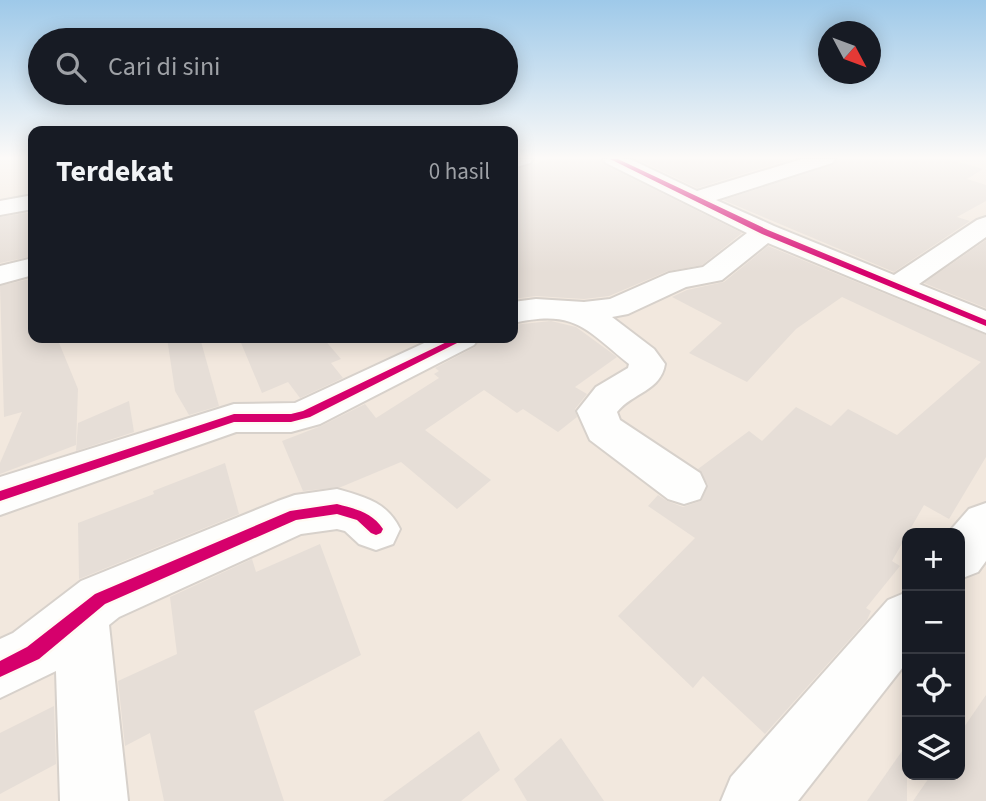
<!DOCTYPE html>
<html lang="id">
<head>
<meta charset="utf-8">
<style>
	:root { --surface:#171b24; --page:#242831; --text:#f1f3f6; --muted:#9ea1a6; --line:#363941 }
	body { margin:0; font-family:"Source Sans 3",sans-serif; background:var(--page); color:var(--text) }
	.controls { position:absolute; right:21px; bottom:21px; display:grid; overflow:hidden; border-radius:14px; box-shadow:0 4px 18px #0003 }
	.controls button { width:63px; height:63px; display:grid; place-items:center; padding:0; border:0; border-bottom:2px solid var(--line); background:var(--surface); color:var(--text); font:35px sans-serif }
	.compass { position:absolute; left:818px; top:21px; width:63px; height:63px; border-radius:50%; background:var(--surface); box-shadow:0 4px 18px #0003; rotate:131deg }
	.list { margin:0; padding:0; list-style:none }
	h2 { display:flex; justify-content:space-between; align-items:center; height:91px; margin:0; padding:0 28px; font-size:30px }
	h2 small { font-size:23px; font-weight:400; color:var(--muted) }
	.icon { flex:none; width:38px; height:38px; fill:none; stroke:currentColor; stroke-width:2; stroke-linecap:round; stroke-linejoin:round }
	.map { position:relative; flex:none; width:986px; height:801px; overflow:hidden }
	.search { position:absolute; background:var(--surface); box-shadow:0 4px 18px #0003; left:28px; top:28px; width:490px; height:77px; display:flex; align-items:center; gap:18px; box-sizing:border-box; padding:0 24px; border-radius:38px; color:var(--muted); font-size:26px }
	.panel { position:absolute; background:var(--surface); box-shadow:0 4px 18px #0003; left:28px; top:126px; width:490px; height:217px; border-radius:14px }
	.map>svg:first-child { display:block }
	.residential { fill:#f2e8de; fill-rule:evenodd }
	.building { fill:#e6ded7 }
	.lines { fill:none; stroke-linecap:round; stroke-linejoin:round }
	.minor-casing { stroke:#d7d1cb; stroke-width:4 }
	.minor { fill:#fefefd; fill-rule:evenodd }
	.cycleway-casing { stroke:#fffaf3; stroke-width:5 }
	.cycleway { fill:#d6006c; fill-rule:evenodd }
</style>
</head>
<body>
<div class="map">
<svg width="986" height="801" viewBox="0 0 986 801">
	<rect width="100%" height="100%" fill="#f9f5f0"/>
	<!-- residential -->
	<path class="residential" d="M 0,159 L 33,159 L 33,338 L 513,338 L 513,159 L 986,159 L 986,801 L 0,801 ZM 907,533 L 960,533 L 960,775 L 907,775 Z"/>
	<!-- building -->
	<g class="building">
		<polygon points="548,159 601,159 605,165 742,233 702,265 668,271 609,296 584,299 536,296 513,299 513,171"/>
		<polygon points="637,159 792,159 697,188"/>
		<polygon points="837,159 948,159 983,169 967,179 986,185 986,201 957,217 970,221 894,272 723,200 833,165"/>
		<polygon points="33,212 33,256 0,263 0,217"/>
		<polygon points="986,240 986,308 924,283"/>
		<polygon points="768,246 986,335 986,457 949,519 924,505 892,561 900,566 866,608 871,611 867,620 765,734 703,676 693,688 618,616 695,538 648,506 658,495 667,501 683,507 701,501 708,485 698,469 749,431 762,441 796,407 831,426 848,409 897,435 981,362 842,297 796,329 747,382 689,353 722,323 672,297 687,290 724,282"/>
		<polygon points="33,278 33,338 57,338 78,389 76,445 0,474 0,463 22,412 4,417 0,286"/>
		<polygon points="551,321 576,327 617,357 575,387 587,394 575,409 577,417 558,432 523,409 517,413 484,390 425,430 491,480 457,509 401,462 341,487 303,491 282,441 321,426 365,404 376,418 439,378 434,374 439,371 435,368 475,347 482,338 513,338 513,325"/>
		<polygon points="167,338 200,338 219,406 189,415 175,391"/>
		<polygon points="239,338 323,338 341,359 331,363 343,378 300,398 288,382 262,393"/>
		<polygon points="129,401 134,432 76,451 78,423"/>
		<polygon points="225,463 239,514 79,579 78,523 154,494 153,491"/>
		<polygon points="320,544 361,655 254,711 284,801 164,801 150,733 125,746 118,681 177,654 170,597 252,559 256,572"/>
		<polygon points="986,695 986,801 913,801 931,775 960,775 960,733"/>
		<polygon points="54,706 56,764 0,794 0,733"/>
		<polygon points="479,731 500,770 461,801 383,801"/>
		<polygon points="561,738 604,801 527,801 514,779"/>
		<polygon points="907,744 907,801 867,801"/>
	</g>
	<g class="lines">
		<!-- minor casing -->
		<g class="minor-casing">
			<g id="minor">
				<polygon points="513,159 533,159 530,163 513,168"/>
				<path d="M 603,159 L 630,159 L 697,191 L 802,159 L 835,159 L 832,163 L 716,200 L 774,226 L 894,275 L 977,220 L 986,217 L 986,237 L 919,284 L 986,311 L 986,333 L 768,243 L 722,280 L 686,287 L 628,314 L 612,317 L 654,349 L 665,364 C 661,391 632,393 617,412 L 620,420 L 700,473 L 706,486 L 700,499 L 684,504 L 668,499 L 590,440 L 577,411 L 596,387 L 628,368 L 629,364 C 585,328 574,309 513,323 L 513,302 L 536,299 L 584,302 L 610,299 L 669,273 L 703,267 L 747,233 L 606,163 Z"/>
				<polygon points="33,195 33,209 0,215 0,201"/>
				<polygon points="33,258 33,275 0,284 0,266"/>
				<polygon points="435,338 479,338 474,345 320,424 291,432 236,432 0,515 0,477 234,404 295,403"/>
				<path d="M 337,489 C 365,497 387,502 400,529 L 393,544 L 376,550 L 359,544 L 345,531 L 337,529 L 301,534 L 119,617 L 109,625 L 128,801 L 60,801 L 56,671 L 0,698 L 0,639 L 13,633 L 81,581 L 278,501 L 295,495 Z"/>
				<polygon points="986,503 986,561 978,572 960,579 960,533 948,533 969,509"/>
				<polygon points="907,592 907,662 798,801 721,801 731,777 888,600"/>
			</g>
		</g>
		<!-- minor -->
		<use href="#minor" class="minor"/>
		<!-- cycleway casing -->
		<g class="cycleway-casing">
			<g id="cycleway">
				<polygon points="610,159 618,159 768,230 986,320 986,326 762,234"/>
				<polygon points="455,338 467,338 310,417 291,422 234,422 0,501 0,491 234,414 291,414 303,411"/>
				<path d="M 337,504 C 355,509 372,512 383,529 L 381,533 L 376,535 L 371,533 L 357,520 L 337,514 L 296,520 L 105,604 L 39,659 L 0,677 L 0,661 L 27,647 L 95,594 L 290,511 Z"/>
			</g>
		</g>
		<!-- cycleway -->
		<use href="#cycleway" class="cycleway"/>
	</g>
	<!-- sky -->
	<linearGradient id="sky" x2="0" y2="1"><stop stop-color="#9ec9e9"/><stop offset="0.58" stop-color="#fcfaf8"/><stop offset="1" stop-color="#fcfaf8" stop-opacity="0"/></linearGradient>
	<rect width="986" height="272" fill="url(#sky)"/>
</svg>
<div class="controls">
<button>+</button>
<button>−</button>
<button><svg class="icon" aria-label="locate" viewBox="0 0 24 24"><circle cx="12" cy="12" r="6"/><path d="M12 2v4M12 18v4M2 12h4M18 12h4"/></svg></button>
<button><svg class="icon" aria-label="layers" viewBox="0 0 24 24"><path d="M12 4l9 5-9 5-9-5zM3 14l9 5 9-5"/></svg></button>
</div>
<svg class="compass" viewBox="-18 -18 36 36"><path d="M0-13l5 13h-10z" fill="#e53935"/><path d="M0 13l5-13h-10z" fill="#9ea1a6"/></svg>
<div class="search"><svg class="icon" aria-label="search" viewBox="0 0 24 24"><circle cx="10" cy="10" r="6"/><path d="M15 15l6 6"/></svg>Cari di sini</div>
<section class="panel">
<h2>Terdekat<small>0 hasil</small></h2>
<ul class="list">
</ul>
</section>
</div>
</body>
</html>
